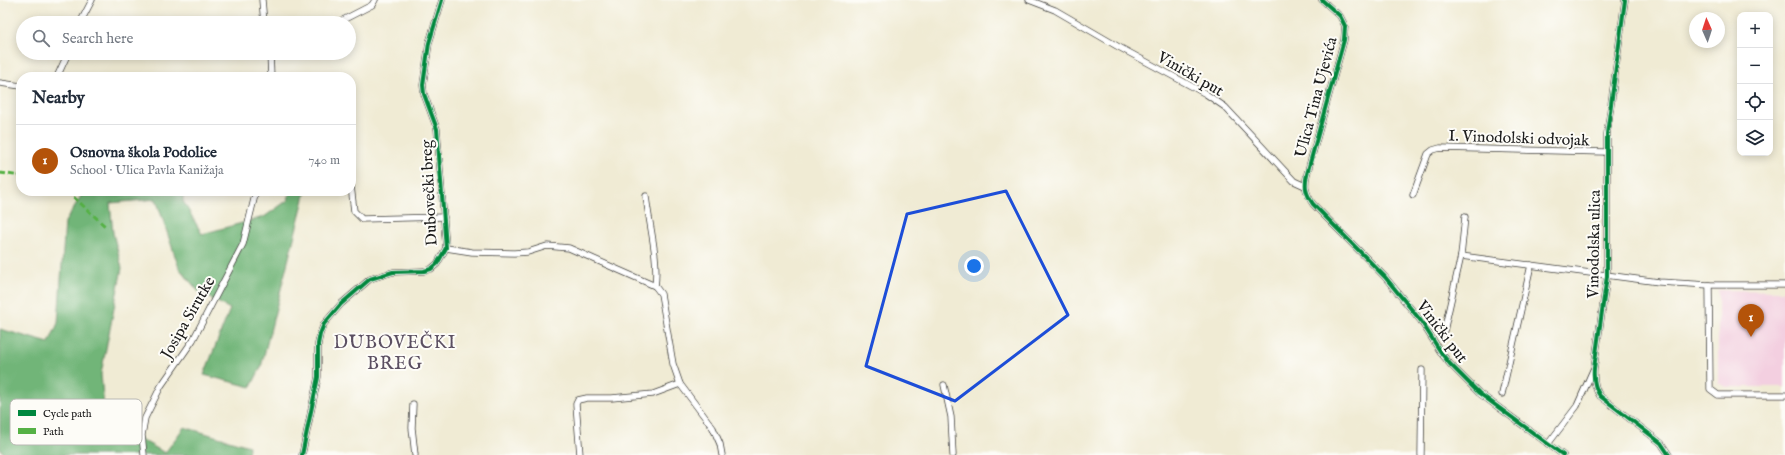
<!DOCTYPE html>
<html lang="en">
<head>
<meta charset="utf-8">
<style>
	:root { --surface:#fff; --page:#f6f6f7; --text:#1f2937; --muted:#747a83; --line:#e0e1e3; --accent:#b45309 }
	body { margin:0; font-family:"IM FELL English",serif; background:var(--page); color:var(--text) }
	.controls { position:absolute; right:12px; top:12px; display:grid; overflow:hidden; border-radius:8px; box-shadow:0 2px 10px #0003 }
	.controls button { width:36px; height:36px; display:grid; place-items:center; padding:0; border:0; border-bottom:1px solid var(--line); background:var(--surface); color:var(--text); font:20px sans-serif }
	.compass { position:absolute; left:1689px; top:12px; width:36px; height:36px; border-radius:50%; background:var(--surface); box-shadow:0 2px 10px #0003; rotate:357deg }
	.you { position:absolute; left:974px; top:266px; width:14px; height:14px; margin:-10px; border:3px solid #fff; border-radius:50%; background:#1a73e8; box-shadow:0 0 0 6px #1a73e833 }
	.badge { display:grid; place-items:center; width:26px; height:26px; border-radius:50%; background:var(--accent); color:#fff; font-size:13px; font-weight:700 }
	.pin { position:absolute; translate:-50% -33px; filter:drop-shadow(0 1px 2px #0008) }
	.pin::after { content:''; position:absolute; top:21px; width:14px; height:12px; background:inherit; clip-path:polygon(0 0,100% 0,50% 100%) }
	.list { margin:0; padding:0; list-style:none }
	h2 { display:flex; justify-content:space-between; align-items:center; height:52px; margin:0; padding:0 16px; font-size:17px }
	h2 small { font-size:13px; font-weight:400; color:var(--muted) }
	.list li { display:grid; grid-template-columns:26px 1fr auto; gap:12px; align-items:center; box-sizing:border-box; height:72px; padding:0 16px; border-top:1px solid var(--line) }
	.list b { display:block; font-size:15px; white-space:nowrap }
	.list p { margin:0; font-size:13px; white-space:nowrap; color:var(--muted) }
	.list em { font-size:13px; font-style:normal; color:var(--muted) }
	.icon { flex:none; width:22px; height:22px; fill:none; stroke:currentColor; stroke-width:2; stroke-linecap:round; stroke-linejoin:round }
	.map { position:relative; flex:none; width:1785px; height:455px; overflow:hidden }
	.search { position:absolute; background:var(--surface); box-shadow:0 2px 10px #0003; left:16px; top:16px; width:340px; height:44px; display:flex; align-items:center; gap:10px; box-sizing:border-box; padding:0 14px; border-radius:22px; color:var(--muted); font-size:15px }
	.panel { position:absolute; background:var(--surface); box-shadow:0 2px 10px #0003; left:16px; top:72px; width:340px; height:124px; border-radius:16px }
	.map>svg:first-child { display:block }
	.built { fill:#f3cfe0 }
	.forest { fill:#71b578; stroke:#46684a }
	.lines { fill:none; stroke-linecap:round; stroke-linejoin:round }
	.street-casing { stroke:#3c3b38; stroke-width:7 }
	.street { stroke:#fff; stroke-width:5.5 }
	.quiet { stroke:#55b145; stroke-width:3; stroke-dasharray:6 3; stroke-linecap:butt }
	.cycleway-casing { stroke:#fdfcf7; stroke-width:6 }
	.cycleway { stroke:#00873e; stroke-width:4 }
	.marked { fill:none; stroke:#1d4ed8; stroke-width:3; stroke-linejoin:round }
	.labels { text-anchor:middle; stroke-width:4; stroke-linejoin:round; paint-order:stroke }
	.street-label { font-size:16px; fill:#1c1c1c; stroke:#fdfcf7 }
	.quarter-label { font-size:18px; letter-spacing:1px; fill:#5b4f61; stroke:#fdfcf7 }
	.key { fill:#fdfcf7; stroke:#bab9b5; stroke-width:1 }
	.key-label { font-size:11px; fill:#1c1c1c }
</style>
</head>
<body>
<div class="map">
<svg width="1785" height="455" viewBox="0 0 1785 455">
	<rect width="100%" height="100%" fill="#fdfcf7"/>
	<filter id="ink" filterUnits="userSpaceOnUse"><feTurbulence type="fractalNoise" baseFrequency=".025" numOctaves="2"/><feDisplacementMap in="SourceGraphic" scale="8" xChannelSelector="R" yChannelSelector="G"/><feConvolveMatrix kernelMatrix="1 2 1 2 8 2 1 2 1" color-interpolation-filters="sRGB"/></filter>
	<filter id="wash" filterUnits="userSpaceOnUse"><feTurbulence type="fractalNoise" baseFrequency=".012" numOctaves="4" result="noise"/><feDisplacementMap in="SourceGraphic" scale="16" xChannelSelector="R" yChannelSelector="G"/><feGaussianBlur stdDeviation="0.9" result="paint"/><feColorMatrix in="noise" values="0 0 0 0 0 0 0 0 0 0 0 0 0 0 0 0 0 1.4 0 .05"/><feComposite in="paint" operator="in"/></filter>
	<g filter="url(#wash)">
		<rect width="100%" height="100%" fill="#f0ebd4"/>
		<!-- built -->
		<polygon class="built" points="1718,290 1785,291 1785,387 1727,387 1718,383"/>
		<!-- forest -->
		<polygon class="forest" points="84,191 183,191 183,201 202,234 264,217 288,200 290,191 306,191 261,367 251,387 204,375 230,309 199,292 179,268 156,199 110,203 113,233 122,268 101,374 105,419 165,453 184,427 249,446 248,455 5,455 0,449 0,329 49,343 58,323 65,222"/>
	</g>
	<g filter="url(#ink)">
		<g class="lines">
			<!-- street casing -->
			<g class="street-casing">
				<g id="street">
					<polyline points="262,0 264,23"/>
					<polyline points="1029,0 1055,10 1117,46 1206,94 1225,107 1294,181 1305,186"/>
					<path d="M 1322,0 L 1340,16 L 1345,26 L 1344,40 L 1307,174 C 1304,187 1306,194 1313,204 L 1385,277 L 1421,321 L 1442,354 L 1450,364 L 1479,393 L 1563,455"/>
					<path d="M 1625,0 L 1607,134 L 1607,276 L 1594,368 C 1593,379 1594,387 1600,396 L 1661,443 L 1669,455"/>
					<polyline points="80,23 92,0"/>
					<polyline points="337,23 372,5 375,0"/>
					<polyline points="270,53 271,77"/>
					<polyline points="57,77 68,53"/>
					<polyline points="0,83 21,86"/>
					<polyline points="351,186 354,211 362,219 444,217"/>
					<polyline points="1413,195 1428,154 1433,150 1440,148 1606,152"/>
					<path d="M 646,196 C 649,224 659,260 655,286 L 661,294 L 673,364 L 680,384 L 713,428 L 720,444 L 722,455"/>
					<polyline points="446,248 472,252 514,253 528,252 547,246 569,248 655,286"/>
					<polyline points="1461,256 1659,282 1709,285 1785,285"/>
					<polyline points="1709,285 1710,389 1718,395 1785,395"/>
					<polyline points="1444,331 1461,256 1465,217"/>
					<polyline points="944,385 951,417 953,455"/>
					<polyline points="1502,394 1531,265"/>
					<polyline points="413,404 412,428 415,455"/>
					<polyline points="1548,444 1577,406 1593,370"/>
					<polyline points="144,455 142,435 145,418 161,386 193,340 243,244 256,191"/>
					<polyline points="302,455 318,377 318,344 320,334 324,324 341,304 370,279 393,272 424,271 431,269 437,264 446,248 437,129 424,94 423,85 429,43 442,0"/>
					<polyline points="580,455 576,404 578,400 587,398 612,398 653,394 680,384"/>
					<polyline points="1421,455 1422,370"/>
				</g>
			</g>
			<!-- street -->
			<use href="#street" class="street"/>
			<!-- quiet -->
			<g class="quiet">
				<polyline points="0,173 21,176"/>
				<polyline points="67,191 105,226"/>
			</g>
			<!-- cycleway casing -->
			<g class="cycleway-casing">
				<g id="cycleway">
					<path d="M 1322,0 L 1340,16 L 1345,26 L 1344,40 L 1307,174 C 1304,187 1306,194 1313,204 L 1385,277 L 1421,321 L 1442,354 L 1450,364 L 1479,393 L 1563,455"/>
					<path d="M 1625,0 L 1607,134 L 1607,276 L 1594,368 C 1593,379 1594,387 1600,396 L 1661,443 L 1669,455"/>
					<polyline points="302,455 318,377 318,344 320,334 324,324 341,304 370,279 393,272 424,271 431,269 437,264 446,248 437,129 424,94 423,85 429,43 442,0"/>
				</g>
			</g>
			<!-- cycleway -->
			<use href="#cycleway" class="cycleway"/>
		</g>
	</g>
	<!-- marked area -->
	<path class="marked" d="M 1006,191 L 1068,315 L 955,401 L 866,366 L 907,214 Z"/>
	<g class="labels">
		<!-- street labels -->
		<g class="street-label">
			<text transform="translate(1191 73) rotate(30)" y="6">Vinički put</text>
			<text transform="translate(1315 97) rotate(-75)" y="6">Ulica Tina Ujevića</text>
			<text transform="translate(1519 137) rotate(2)" y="6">I. Vinodolski odvojak</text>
			<text transform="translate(428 193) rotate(-93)" y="6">Dubovečki breg</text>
			<text transform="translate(1593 244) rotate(-89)" y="6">Vinodolska ulica</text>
			<text transform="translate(187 317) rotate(-60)" y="6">Josipa Sirutke</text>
			<text transform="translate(1443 331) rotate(53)" y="6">Vinički put</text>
		</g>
		<!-- quarter labels -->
		<g class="quarter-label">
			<text x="395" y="348">DUBOVEČKI<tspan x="395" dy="21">BREG</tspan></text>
		</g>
	</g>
	<!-- legend -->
	<rect x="10" y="399" width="132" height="46" rx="6" class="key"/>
	<rect x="18" y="410" width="18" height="6" fill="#00873e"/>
	<rect x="18" y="428" width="18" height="6" fill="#55b145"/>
	<g class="key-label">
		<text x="43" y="417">Cycle path</text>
		<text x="43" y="435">Path</text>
	</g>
</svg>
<div class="controls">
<button>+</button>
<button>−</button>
<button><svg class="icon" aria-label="locate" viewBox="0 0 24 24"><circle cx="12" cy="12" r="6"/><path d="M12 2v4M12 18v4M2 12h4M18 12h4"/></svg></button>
<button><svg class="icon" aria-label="layers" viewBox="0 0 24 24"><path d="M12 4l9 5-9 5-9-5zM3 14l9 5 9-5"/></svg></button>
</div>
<svg class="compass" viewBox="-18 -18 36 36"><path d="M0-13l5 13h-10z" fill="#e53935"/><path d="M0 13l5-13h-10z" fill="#747a83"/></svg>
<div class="you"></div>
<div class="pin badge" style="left:1751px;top:337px">1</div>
<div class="search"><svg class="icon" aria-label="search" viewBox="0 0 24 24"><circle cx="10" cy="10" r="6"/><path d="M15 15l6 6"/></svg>Search here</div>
<section class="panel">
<h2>Nearby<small></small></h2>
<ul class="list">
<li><span class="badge">1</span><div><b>Osnovna škola Podolice</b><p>School · Ulica Pavla Kanižaja</p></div><em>740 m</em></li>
</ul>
</section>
</div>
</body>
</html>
